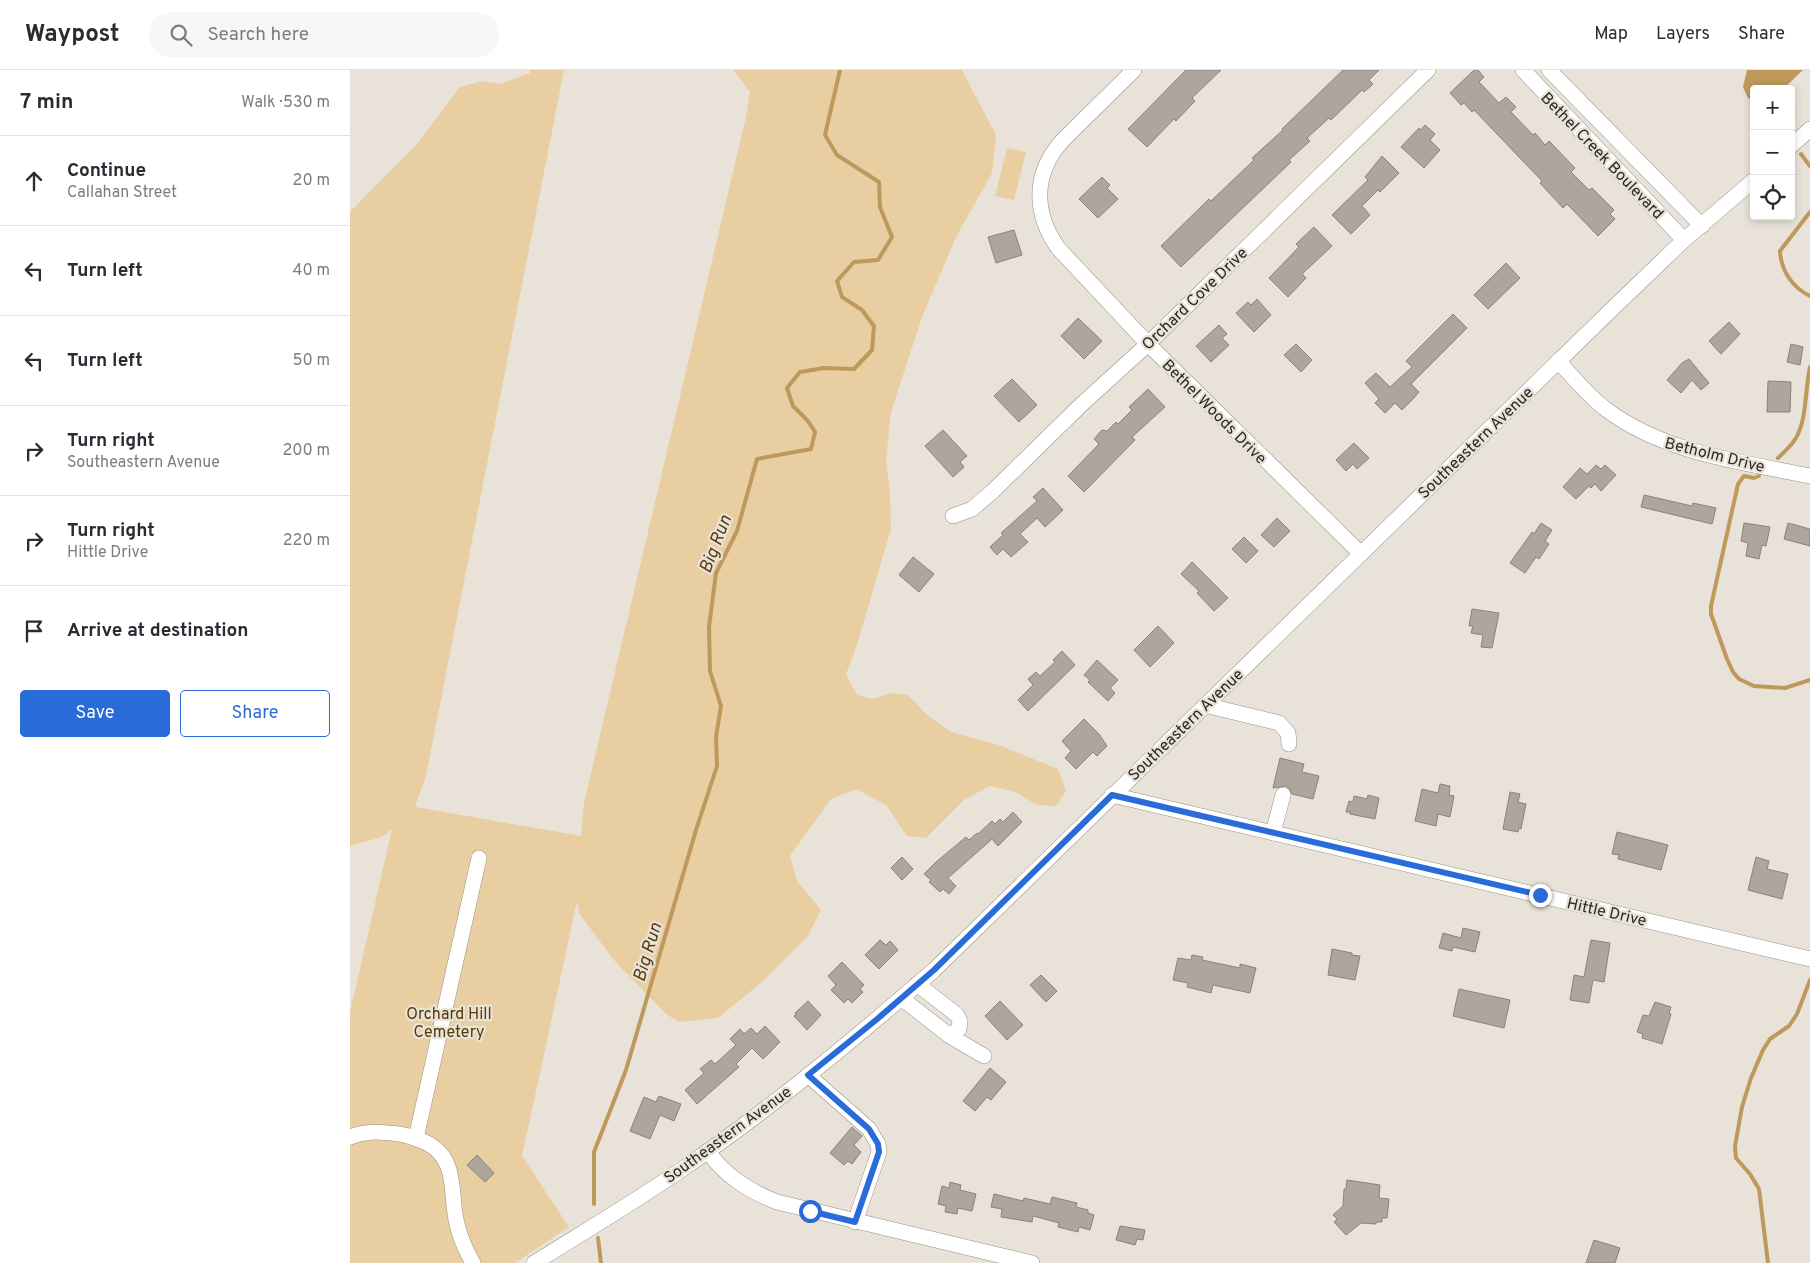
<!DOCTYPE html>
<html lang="en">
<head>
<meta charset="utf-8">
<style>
	:root { --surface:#fff; --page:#f7f7f7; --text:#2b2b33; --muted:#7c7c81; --line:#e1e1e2; --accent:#296bd8 }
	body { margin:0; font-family:Overpass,sans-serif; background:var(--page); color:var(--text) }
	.controls { position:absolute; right:15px; top:15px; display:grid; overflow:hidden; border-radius:5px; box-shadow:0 2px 8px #0003 }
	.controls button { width:45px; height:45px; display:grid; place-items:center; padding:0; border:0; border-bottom:1px solid var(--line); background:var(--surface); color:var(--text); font:25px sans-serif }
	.stop { position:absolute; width:15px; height:15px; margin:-11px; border:4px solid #296bd8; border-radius:50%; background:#fff }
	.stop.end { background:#296bd8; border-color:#fff; box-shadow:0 1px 5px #0008 }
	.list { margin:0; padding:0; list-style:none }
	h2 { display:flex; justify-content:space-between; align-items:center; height:65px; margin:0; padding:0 20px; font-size:21px }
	h2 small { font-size:16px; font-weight:400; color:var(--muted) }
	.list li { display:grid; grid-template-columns:32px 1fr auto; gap:15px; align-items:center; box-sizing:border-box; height:90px; padding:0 20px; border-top:1px solid var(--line) }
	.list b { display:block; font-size:19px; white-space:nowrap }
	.list p { margin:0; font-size:16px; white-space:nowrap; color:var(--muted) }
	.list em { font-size:16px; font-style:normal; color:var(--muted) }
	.actions { display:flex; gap:10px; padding:15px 20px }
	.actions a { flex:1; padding:11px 0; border:1px solid var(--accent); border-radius:5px; text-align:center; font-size:18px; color:var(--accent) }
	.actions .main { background:var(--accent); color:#fff }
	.icon { flex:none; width:28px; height:28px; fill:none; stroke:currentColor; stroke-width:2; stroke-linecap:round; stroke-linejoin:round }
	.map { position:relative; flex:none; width:1460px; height:1193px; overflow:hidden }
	header { display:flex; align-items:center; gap:30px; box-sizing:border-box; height:70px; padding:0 25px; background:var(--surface); border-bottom:1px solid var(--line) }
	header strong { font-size:24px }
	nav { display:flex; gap:28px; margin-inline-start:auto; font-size:18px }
	.search { width:350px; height:45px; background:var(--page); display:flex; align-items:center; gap:12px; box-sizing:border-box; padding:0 18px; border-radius:28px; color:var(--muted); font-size:19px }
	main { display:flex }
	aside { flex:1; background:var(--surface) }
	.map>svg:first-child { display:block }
	.green { fill:#e9cea2 }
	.water { fill:#be995b }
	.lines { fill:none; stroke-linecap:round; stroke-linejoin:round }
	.stream { stroke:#be995b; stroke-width:4 }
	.building { fill:#aca69c; stroke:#89837a }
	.minor-casing { stroke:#969086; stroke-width:16 }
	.minor { stroke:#fff; stroke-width:15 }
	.route { stroke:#296bd8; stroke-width:6 }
	.labels { text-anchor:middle; stroke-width:4.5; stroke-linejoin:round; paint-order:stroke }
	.street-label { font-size:16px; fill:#2b2925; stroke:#e9e2d8 }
	.park-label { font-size:16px; fill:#543b06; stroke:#e9e2d8 }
	.water-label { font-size:18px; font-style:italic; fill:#573e0a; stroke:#e9e2d8 }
</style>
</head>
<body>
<header>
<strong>Waypost</strong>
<div class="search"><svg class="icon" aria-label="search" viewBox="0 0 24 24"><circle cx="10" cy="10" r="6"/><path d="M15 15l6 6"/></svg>Search here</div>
<nav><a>Map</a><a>Layers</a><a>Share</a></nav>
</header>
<main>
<aside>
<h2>7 min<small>Walk · 530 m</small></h2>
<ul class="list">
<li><svg class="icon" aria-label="ahead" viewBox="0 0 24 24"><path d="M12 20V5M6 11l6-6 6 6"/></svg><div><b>Continue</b><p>Callahan Street</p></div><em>20 m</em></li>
<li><svg class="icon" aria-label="left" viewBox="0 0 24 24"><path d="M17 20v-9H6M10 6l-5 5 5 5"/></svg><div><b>Turn left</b></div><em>40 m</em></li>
<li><svg class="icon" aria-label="left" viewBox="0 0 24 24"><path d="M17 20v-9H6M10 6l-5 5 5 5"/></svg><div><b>Turn left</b></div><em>50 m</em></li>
<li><svg class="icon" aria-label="right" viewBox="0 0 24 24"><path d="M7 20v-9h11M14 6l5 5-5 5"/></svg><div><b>Turn right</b><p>Southeastern Avenue</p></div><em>200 m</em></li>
<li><svg class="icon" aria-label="right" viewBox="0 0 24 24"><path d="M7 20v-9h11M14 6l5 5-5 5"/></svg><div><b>Turn right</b><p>Hittle Drive</p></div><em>220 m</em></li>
<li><svg class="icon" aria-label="arrive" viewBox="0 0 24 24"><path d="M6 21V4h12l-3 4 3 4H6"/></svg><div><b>Arrive at destination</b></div></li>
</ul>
<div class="actions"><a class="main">Save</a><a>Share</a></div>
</aside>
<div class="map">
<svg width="1460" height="1193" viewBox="0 0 1460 1193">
	<rect width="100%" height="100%" fill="#e9e2d8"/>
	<!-- green -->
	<g class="green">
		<polygon points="180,0 214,0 76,706 65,737 231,766 234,733 396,47 400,22 383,0 612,0 646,65 642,103 606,167 572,247 541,342 536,389 540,424 541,459 506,578 496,604 507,625 522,629 543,623 558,625 577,645 601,662 649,675 708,699 716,721 706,736 687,735 666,722 640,716 614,730 576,768 557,766 536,735 506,719 481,729 440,786 447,811 471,840 457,867 412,912 368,948 329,952 316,944 263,889 229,843 227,831 172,1086 219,1157 165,1193 0,1193 0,943 42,759 32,767 0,776 0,142 67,74 110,17 132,11 151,14 180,3"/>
		<polygon points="657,78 676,82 664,130 645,126"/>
	</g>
	<!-- water -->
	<polygon class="water" points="1397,0 1453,0 1433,19 1404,19 1404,31 1398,28 1393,17"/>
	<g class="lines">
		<!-- stream -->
		<g class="stream">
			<polyline points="1451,84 1460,96"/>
			<path d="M 1460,142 L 1430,181 C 1431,201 1443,218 1460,226"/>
			<path d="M 1428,388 C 1435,381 1444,374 1448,364 C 1457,344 1455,319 1460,297"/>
			<polyline points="1409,406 1404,408 1394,406 1388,414 1361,536 1361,544 1377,589 1383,602 1389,609 1404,616 1435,618 1460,610"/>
			<polyline points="244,1134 244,1082 276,1000 346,760 367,696 366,667 371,636 360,601 359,557 366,503 387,461 407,389 461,379 465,362 458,351 443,336 437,318 450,302 474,298 504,299 522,280 524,256 512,240 492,227 487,211 504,192 528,190 542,167 530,137 529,112 487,85 475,65 490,0"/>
			<polyline points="248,1168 251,1193"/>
			<polyline points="1418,1193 1409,1119 1400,1104 1386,1088 1385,1076 1392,1037 1401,1008 1413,980 1420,969 1439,956 1447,944 1460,910"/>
		</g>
	</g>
	<!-- building -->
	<g class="building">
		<polygon points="836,0 871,0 842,28 845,31 826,51 824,49 797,77 778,59"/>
		<polygon points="993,0 1029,0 1019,10 1023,14 1014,22 1012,20 981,50 979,48 957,68 960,71 939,90 941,92 831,197 811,176 859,129 861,131 904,90 902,88 933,60 932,59"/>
		<polygon points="1124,0 1128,0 1134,7 1129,12 1149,33 1156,27 1166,37 1161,42 1183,65 1185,63 1195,75 1199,71 1225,98 1221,102 1239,120 1242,118 1264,140 1260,144 1265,149 1248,166 1217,134 1213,138 1190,113 1192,111 1124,40 1122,42 1114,33 1111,35 1100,23"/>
		<polygon points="1075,55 1085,64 1080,70 1090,80 1074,98 1051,77 1069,58 1071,60"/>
		<polygon points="1032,86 1049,103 1030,122 1028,120 1012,136 1020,145 1001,164 982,145 1018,110 1015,107"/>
		<polygon points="752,107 760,115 757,118 768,129 748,148 729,129"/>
		<polygon points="964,157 982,176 952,204 956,208 938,227 919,208 949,177 946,174"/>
		<polygon points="664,160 672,185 646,193 638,167"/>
		<polygon points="1156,193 1170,208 1138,239 1124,225"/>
		<polygon points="907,229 921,245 904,262 886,243 898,232 901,235"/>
		<polygon points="1103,244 1117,258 1061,314 1069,322 1062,330 1052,340 1045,333 1035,343 1025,333 1029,329 1015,313 1026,303 1040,317 1062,297 1056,291"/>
		<polygon points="728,248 752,271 734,289 711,266"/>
		<polygon points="1379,252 1390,264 1371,284 1359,271"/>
		<polygon points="869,255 877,264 872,268 879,275 861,292 846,276"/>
		<polygon points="946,274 962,290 951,302 934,285"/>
		<polygon points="1441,274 1453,277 1450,295 1437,292"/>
		<polygon points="1339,289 1359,313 1351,320 1342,310 1331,323 1317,310 1332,293"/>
		<polygon points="662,309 687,335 669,352 644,326"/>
		<polygon points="1418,311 1441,312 1440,342 1417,342"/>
		<polygon points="798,319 815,337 782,367 785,370 734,422 718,406 749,374 744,369 752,360 757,361 766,352 768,354 782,340 779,337"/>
		<polygon points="593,360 617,386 610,392 614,397 603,407 575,376"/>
		<polygon points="1004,373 1019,388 1007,399 1003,394 996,401 986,390"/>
		<polygon points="1246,395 1251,399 1255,395 1266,405 1251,421 1245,414 1241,418 1239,416 1226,429 1213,417 1230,398 1237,404"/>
		<polygon points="693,418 713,440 695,457 687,448 670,464 678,472 661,487 653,479 647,485 640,477 653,465 651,463 687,431 683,427"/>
		<polygon points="1294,425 1342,436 1343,433 1366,438 1362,454 1291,437"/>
		<polygon points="927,448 940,461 924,477 911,465"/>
		<polygon points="1191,453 1202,460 1195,471 1199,474 1189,489 1186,487 1175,503 1160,493 1182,462 1184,464"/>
		<polygon points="1394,453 1420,457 1416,476 1412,475 1409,489 1396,486 1398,473 1391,471"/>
		<polygon points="1438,453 1460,459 1460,476 1434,469"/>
		<polygon points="894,467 908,481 896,493 882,479"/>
		<polygon points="563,487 584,504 569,522 549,505"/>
		<polygon points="842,492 878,528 864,541 847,523 849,521 831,504"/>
		<polygon points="1122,539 1149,543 1142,578 1131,577 1133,565 1121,563 1123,556 1119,556"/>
		<polygon points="808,556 824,573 800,597 784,580"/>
		<polygon points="712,581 725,595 678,641 668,630 683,615 678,609 686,602 690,606 705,592 703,590"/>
		<polygon points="747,590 768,610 760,618 765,623 758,631 738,612 740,610 734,605"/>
		<polygon points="734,649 749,664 757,676 747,686 743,682 726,699 715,688 721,681 712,671"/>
		<polygon points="930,688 954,694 952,702 969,706 963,729 942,724 940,719 936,716 923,718"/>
		<polygon points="1090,714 1100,716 1099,725 1104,726 1100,747 1088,744 1086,756 1065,751 1072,719 1088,723"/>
		<polygon points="1160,722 1170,724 1168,732 1176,734 1171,759 1169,758 1168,762 1153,759"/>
		<polygon points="1018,725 1029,728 1025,749 1000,744 1000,742 996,742 999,731 1003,732 1004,726 1017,729"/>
		<polygon points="663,742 672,752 648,776 642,769 598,808 606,816 599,824 593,819 590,822 579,812 581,810 574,804 586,792 616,767 619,770 627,763 628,764 642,751 645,754 650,749 653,752"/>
		<polygon points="1267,762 1318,775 1311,800 1268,789 1269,785 1262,784"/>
		<polygon points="552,787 563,799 552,810 541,798"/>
		<polygon points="1406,787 1419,791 1417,799 1438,804 1432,829 1398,820"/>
		<polygon points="1113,858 1130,862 1125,882 1103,877 1102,881 1089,878 1093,863 1111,868"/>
		<polygon points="530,870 536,875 540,871 548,880 529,899 515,885"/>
		<polygon points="1241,870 1260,873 1254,912 1243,910 1239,933 1220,930 1224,905 1234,907"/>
		<polygon points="982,879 1002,883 1002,885 1010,886 1005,910 978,905"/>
		<polygon points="842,885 853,887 852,890 890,898 890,894 906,898 900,923 863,915 861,923 837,917 838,913 823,910 828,888 841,890"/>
		<polygon points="492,892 514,915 510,919 513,922 502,933 498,929 494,933 481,920 486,915 478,906"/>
		<polygon points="691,905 707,921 696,932 680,915"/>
		<polygon points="1109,919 1160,930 1154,958 1103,946"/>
		<polygon points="458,931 471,945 457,960 444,946 447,944 445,943"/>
		<polygon points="650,931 673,955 657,970 635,946"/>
		<polygon points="1305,932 1321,937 1319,943 1321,944 1312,974 1292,968 1293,964 1287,962 1293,945 1299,946"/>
		<polygon points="415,956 430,972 413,989 402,978 386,994 389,997 347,1034 335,1020 354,1003 350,999 361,990 365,994 386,975 380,969 390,959 394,964 401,958 407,964"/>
		<polygon points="640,998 656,1012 641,1030 637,1027 625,1041 613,1031"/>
		<polygon points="309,1026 331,1034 324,1051 310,1045 300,1069 280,1061 294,1027 306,1032"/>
		<polygon points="502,1057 512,1066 504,1075 511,1082 502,1094 498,1091 494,1095 480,1083"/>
		<polygon points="127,1085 144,1103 135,1112 117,1095"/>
		<polygon points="997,1110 1030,1115 1029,1128 1039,1129 1037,1148 1032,1148 1032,1152 1026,1152 1026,1154 1011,1153 996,1165 984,1152 987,1149 983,1145 993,1136 994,1119 996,1119"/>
		<polygon points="600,1112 611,1115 610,1120 626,1124 622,1141 608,1138 607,1144 595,1142 596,1136 588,1134 592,1116 599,1118"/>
		<polygon points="644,1124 673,1131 674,1128 700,1134 702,1127 727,1133 726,1137 738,1140 738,1143 744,1145 740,1160 729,1157 728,1162 708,1157 709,1153 683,1146 682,1152 651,1147 652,1139 641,1137"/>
		<polygon points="770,1156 795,1160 793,1170 787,1169 785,1175 766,1170"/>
		<polygon points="1244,1170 1270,1178 1265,1193 1236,1193"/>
	</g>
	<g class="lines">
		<!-- minor casing -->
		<g class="minor-casing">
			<g id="minor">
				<path d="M 784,0 L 713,70 C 683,103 683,142 708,178 L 798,274 L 1011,484"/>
				<polyline points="1173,0 1334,170"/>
				<polyline points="1199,0 1352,156"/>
				<polyline points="1441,76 1460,59"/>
				<path d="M 1208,291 C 1224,308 1238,326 1257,340 C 1314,383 1392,392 1460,406"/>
				<polyline points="603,446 622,439 643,421 732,334 798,274 1078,0"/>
				<polyline points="855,635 929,653 938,663 939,674"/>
				<polyline points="762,725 1460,889"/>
				<polyline points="923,763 933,725"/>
				<polyline points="567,914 607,945 610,951 609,959 600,966"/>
				<polyline points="551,928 600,966 634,986"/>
				<polyline points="458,1005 519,1059 528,1074 529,1082 505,1152"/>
				<path d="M 0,1067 C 17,1060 31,1062 49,1064 C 58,1065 66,1069 75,1072 C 110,1089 99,1124 107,1154 C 110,1167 116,1181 123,1193"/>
				<polyline points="66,1068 129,788"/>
				<path d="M 358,1081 C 373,1105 401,1122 427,1132 L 682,1193"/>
				<path d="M 184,1193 C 232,1163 281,1134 328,1102 C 418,1041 502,971 584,900 L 1260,241 L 1334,170 L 1404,110"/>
			</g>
		</g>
		<!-- minor -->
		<use href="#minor" class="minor"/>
	</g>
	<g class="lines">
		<!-- route -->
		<polyline class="route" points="460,1141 505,1152 529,1082 528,1074 519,1059 458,1005 526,950 584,900 762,725 1190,825"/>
	</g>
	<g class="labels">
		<!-- street labels -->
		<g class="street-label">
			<text transform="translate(1253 85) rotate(46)" y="6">Bethel Creek Boulevard</text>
			<text transform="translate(844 228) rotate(-44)" y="6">Orchard Cove Drive</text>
			<text transform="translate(865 341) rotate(45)" y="6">Bethel Woods Drive</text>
			<text transform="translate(1125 372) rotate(-44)" y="6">Southeastern Avenue</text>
			<text transform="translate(1365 384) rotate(14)" y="6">Betholm Drive</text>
			<text transform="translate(835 654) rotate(-44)" y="6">Southeastern Avenue</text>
			<text transform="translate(1257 841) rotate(13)" y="6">Hittle Drive</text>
			<text transform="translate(377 1064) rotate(-36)" y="6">Southeastern Avenue</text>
		</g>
		<!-- park labels -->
		<g class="park-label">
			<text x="99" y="949">Orchard Hill<tspan x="99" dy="18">Cemetery</tspan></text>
		</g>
		<!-- water labels -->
		<g class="water-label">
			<text transform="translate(365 474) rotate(-69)" y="6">Big Run</text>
			<text transform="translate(297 882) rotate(-73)" y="6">Big Run</text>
		</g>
	</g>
</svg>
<div class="controls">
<button>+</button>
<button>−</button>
<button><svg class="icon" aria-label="locate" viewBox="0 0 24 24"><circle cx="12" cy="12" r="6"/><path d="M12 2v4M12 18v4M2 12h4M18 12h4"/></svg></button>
</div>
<div class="stop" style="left:460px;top:1141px"></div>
<div class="stop end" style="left:1190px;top:825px"></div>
</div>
</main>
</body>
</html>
